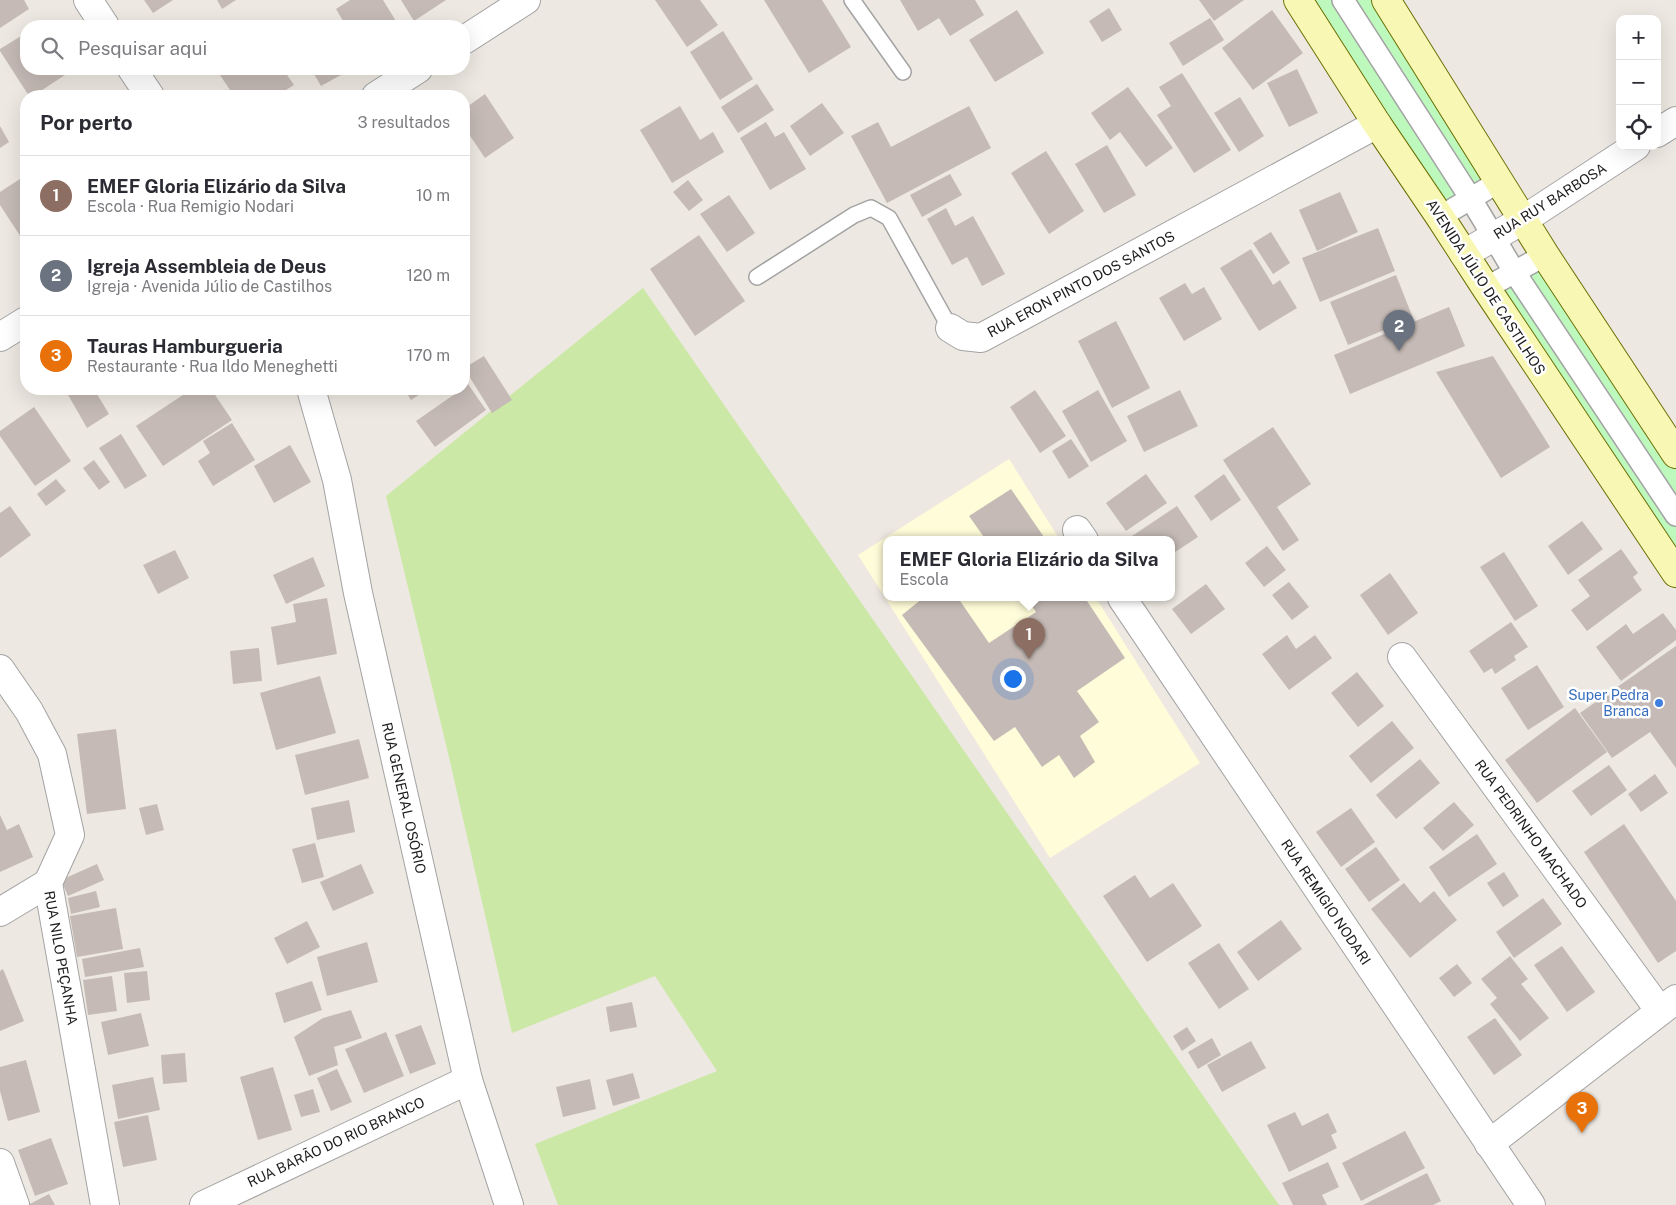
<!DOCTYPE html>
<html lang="pt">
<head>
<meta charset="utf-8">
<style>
	:root { --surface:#fff; --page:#f2f2f3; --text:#2b2b33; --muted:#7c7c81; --line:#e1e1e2; --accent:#2563eb }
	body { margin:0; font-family:"Public Sans",sans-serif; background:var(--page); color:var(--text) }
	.controls { position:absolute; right:15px; top:15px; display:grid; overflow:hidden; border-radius:10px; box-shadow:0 5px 20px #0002 }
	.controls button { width:45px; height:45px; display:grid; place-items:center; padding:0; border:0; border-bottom:1px solid var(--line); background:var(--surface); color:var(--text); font:25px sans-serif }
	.you { position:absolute; left:1012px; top:678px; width:18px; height:18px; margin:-12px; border:4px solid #fff; border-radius:50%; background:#1a73e8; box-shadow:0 0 0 8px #1a73e833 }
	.badge { display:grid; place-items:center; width:32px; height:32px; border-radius:50%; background:var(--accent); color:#fff; font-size:16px; font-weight:700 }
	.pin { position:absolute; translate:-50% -41px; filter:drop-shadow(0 1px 2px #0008) }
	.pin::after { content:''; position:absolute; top:26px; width:18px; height:15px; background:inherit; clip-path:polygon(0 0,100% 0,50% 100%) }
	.popup { position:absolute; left:883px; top:536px; width:292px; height:65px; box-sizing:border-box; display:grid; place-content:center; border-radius:10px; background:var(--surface); filter:drop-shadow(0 1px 4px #0005); font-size:16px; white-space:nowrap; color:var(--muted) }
	.popup b { font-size:19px; color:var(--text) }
	.popup::after { content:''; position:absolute; left:50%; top:100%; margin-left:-10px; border:10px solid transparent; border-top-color:var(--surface) }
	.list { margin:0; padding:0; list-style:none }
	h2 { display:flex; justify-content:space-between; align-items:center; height:65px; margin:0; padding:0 20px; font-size:21px }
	h2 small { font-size:16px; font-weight:400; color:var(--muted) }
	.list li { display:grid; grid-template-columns:32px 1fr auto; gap:15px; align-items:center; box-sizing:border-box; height:80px; padding:0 20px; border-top:1px solid var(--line) }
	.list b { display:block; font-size:19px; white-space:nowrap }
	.list p { margin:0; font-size:16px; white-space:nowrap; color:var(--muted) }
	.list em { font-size:16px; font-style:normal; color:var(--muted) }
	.icon { flex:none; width:28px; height:28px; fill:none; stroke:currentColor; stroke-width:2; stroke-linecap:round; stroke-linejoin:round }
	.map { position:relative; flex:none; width:1676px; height:1205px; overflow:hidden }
	.search { position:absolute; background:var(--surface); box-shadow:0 5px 20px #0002; left:20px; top:20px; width:450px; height:55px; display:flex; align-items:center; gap:12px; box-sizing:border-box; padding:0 18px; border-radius:20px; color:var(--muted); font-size:19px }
	.panel { position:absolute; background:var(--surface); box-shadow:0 5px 20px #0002; left:20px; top:90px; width:450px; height:305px; border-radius:20px }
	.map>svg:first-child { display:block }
	.education { fill:#fffcd9 }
	.grass { fill:#cce8a7 }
	.park { fill:#bdf8bd }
	.building { fill:#c5bab5 }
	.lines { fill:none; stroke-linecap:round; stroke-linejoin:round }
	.service-casing { stroke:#a3a3a3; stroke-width:18 }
	.pedestrian-casing { stroke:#a3a3a3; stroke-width:24 }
	.minor-casing { stroke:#a3a3a3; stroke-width:30 }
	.tertiary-casing { stroke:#a3a3a3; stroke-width:30 }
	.secondary-casing { stroke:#6c7006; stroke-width:30 }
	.service { stroke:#fff; stroke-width:15 }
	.pedestrian { stroke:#fff; stroke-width:21 }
	.minor { stroke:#fff; stroke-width:28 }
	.tertiary { stroke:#fff; stroke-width:28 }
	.secondary { stroke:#f8f7b4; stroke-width:28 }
	.shop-dot { fill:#3f7fe0; stroke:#fff; stroke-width:2 }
	.labels { text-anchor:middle; stroke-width:5; stroke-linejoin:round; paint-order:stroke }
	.street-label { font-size:14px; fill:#1c1c1c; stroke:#fff }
	.shop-label { font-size:14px; fill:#366cbe; stroke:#fff; text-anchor:end }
</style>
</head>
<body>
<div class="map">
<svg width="1676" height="1205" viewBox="0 0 1676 1205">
	<rect width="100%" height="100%" fill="#ede8e1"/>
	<!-- education -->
	<polygon class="education" points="1009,459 1060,540 886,540 886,598 1096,598 1200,763 1050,858 858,555"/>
	<!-- grass -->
	<polygon class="grass" points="643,288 1279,1205 558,1205 535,1144 717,1071 655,976 512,1033 448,753 386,496"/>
	<!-- park -->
	<g class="park">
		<polygon points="1298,0 1386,0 1500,181 1440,217"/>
		<polygon points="1545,255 1676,454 1676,573 1486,288"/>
	</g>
	<!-- building -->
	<g class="building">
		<polygon points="0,0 24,0 29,9 0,28"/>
		<polygon points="144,0 173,0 153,13"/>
		<polygon points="217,0 236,0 222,9"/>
		<polygon points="350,0 383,0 399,26 346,26 336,9"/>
		<polygon points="401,0 446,0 414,21"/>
		<polygon points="655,0 700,0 718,25 687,47"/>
		<polygon points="764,0 822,0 851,47 809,73"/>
		<polygon points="900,0 975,0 984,15 950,36 939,18 918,31"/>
		<polygon points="1199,0 1244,0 1214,21"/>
		<polygon points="1109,8 1122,30 1102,42 1089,21"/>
		<polygon points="1017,10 1044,53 995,82 969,40"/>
		<polygon points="1272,10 1303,53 1253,90 1222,48"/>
		<polygon points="1210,18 1224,40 1183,66 1169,43"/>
		<polygon points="723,31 753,79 720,100 690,52"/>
		<polygon points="26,33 26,69 61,69 65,75 33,96 29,96 0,51 0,49"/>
		<polygon points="229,69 283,69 294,85 276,96 234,96 220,75"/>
		<polygon points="311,69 352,69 321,86"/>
		<polygon points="1297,69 1318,113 1289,127 1267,83"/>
		<polygon points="1182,73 1231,150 1194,173 1157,115 1171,106 1159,87"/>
		<polygon points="757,84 774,110 738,133 721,107"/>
		<polygon points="1128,87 1173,148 1146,167 1120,132 1110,140 1091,113"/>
		<polygon points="485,94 514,138 485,158 464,127 464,109"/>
		<polygon points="1240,97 1264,136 1239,152 1214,113"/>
		<polygon points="822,103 844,133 810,156 790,126"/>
		<polygon points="680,106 700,140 713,132 724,152 672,183 640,130"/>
		<polygon points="969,106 991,148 887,203 851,136 878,122 891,147"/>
		<polygon points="766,122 775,137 784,132 806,169 770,190 740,138"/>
		<polygon points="0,126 9,142 0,148"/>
		<polygon points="1107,145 1136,195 1104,213 1075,164"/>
		<polygon points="1046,151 1084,211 1049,234 1011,173"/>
		<polygon points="950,174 962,195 922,217 910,195"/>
		<polygon points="26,175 26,245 0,205 0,192"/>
		<polygon points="688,180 703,200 689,211 673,192"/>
		<polygon points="1340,192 1358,232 1317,251 1299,210"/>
		<polygon points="729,195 755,233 727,252 700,214"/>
		<polygon points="946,208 955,226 973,216 1005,274 982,286 967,257 952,265 927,219"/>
		<polygon points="1378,228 1395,271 1320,302 1302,258"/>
		<polygon points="1271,232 1290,263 1273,274 1253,243"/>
		<polygon points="699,235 745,301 695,336 650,269"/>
		<polygon points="1251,249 1273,285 1280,280 1297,308 1259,331 1220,268"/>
		<polygon points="1396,275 1413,318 1348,345 1330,302"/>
		<polygon points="1185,283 1192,294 1204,287 1222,319 1184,341 1159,298"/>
		<polygon points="1449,307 1465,346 1350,394 1334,355"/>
		<polygon points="1116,321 1150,388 1112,408 1078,341"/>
		<polygon points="484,356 512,400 492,413 464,368"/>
		<polygon points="1493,356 1550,447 1501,478 1436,372"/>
		<polygon points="468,384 486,410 435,447 416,421 462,389 464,389"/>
		<polygon points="74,389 94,389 109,414 87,428 67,393"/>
		<polygon points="192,389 211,389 232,420 163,466 136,426"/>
		<polygon points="404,389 428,389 411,400"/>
		<polygon points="1035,390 1066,436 1040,453 1010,407"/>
		<polygon points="1098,390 1127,441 1091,462 1062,411"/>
		<polygon points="1180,390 1198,426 1144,452 1127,416"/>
		<polygon points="34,407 71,461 35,486 0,436 0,431"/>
		<polygon points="232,423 255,460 213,486 198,461 210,453 203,441"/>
		<polygon points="1273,427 1311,484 1277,507 1299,540 1283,551 1223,460"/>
		<polygon points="121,434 147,476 125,489 99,448"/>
		<polygon points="1071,439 1089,466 1069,479 1052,451"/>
		<polygon points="290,445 311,482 274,503 254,466"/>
		<polygon points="94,460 110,482 99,490 83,468"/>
		<polygon points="1146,474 1167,503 1126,531 1106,503"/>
		<polygon points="1224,474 1241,500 1211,521 1194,496"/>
		<polygon points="56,479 66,491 46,506 37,494"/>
		<polygon points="1011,489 1046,540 986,540 969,516"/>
		<polygon points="10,506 31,535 0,558 0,513"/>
		<polygon points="1177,506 1198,537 1172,554 1172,540 1134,540 1132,536"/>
		<polygon points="1582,521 1603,549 1568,575 1548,546"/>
		<polygon points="1267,546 1286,570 1264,587 1245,563"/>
		<polygon points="1621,549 1638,573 1633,577 1642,590 1587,631 1571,610 1590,596 1578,580"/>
		<polygon points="175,550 189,578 158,594 143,565"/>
		<polygon points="1504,552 1538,606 1515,621 1480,567"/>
		<polygon points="313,557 325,586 286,604 273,575"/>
		<polygon points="1390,573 1418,613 1388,635 1360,595"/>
		<polygon points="1289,582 1309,607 1292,620 1272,595"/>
		<polygon points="1206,584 1225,609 1191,634 1172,609"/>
		<polygon points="327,598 337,654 277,665 271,627 296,622 293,604"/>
		<polygon points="923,598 958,598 989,643 1036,612 1026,598 1085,598 1125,658 1077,691 1099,722 1080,736 1095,762 1074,778 1059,755 1042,767 1015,727 994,741 902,615"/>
		<polygon points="1663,613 1676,630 1676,640 1621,681 1596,647 1626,624 1633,634"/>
		<polygon points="1511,622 1528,647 1514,656 1516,660 1495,674 1492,668 1484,673 1469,651"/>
		<polygon points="1287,635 1296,649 1315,635 1332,658 1289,690 1262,654"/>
		<polygon points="1676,646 1676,768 1650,732 1612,758 1580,713"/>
		<polygon points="259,648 262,681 233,684 230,651"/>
		<polygon points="1537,665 1564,707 1528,730 1501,688"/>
		<polygon points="1357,672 1384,706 1358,727 1331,693"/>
		<polygon points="320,676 336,733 276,750 260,693"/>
		<polygon points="1575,708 1607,752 1537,803 1505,760"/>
		<polygon points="1392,721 1414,748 1371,783 1349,756"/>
		<polygon points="116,729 126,809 87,814 77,734"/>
		<polygon points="359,739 369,778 305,795 295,755"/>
		<polygon points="1420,759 1440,783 1396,819 1376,795"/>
		<polygon points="1609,765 1627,790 1591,816 1572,791"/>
		<polygon points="1655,774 1668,793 1641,812 1628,794"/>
		<polygon points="349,800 355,832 317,840 311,808"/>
		<polygon points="1454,802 1474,825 1443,851 1423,828"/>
		<polygon points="157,804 164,830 146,835 139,808"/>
		<polygon points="1351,808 1375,842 1341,867 1316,832"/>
		<polygon points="0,815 7,830 19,824 33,857 0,872"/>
		<polygon points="1624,824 1676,901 1676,951 1658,963 1584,852"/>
		<polygon points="1477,834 1497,864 1449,897 1429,867"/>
		<polygon points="315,843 324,877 302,883 292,849"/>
		<polygon points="1376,847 1400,880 1369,902 1345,869"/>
		<polygon points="97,864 104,880 68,896 61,880"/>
		<polygon points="361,864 374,893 333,911 320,882"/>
		<polygon points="1504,872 1519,896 1503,907 1487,883"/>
		<polygon points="1135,875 1150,898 1173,883 1202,926 1147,962 1103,896"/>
		<polygon points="1404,883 1420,903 1434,891 1457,920 1410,958 1371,909"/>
		<polygon points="96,891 100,907 71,914 68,898"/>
		<polygon points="1543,898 1562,924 1514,958 1496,932"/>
		<polygon points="116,908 123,949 77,957 70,916"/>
		<polygon points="1281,920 1302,949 1258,981 1237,952"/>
		<polygon points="307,921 320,947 287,964 274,938"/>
		<polygon points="367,942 378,982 327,996 317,957"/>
		<polygon points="1219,943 1249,989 1219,1009 1188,963"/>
		<polygon points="1562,946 1595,992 1567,1012 1534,965"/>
		<polygon points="140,948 144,967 85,977 82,959"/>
		<polygon points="1510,956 1528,979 1521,984 1549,1018 1520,1041 1490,1004 1497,998 1481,979"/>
		<polygon points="1457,964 1472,983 1454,997 1439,978"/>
		<polygon points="3,969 24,1021 0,1031 0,971"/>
		<polygon points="147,971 150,1000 127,1003 124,973"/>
		<polygon points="112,976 117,1011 88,1015 83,980"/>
		<polygon points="312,981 322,1010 284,1023 275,993"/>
		<polygon points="632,1002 637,1027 610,1032 606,1007"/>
		<polygon points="351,1010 362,1038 334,1047 338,1065 309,1076 294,1037 323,1018"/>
		<polygon points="141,1013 149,1046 108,1055 101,1022"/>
		<polygon points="1495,1018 1522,1055 1494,1075 1467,1037"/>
		<polygon points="421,1025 436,1064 410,1074 395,1035"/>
		<polygon points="1187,1027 1196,1041 1182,1051 1173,1036"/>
		<polygon points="386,1032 404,1076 364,1093 345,1049"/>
		<polygon points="1212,1038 1221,1055 1198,1069 1188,1052"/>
		<polygon points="1251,1041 1266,1068 1222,1092 1207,1065"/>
		<polygon points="185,1053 187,1082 163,1084 161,1055"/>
		<polygon points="26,1060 40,1112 8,1121 0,1091 0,1067"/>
		<polygon points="273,1067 292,1130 258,1140 240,1077"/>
		<polygon points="337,1069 352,1102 331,1111 317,1078"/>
		<polygon points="633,1073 640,1098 613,1106 606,1080"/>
		<polygon points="153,1077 160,1110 118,1119 112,1085"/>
		<polygon points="590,1079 596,1109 563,1117 556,1087"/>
		<polygon points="313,1089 320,1112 301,1117 294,1095"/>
		<polygon points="1295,1112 1302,1126 1328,1113 1337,1132 1331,1135 1337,1148 1289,1172 1267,1125"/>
		<polygon points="148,1115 157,1160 123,1167 114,1122"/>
		<polygon points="1405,1131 1425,1168 1361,1201 1342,1163"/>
		<polygon points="51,1138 68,1184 35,1196 18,1150"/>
		<polygon points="1328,1162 1339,1187 1322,1195 1327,1205 1293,1205 1282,1183"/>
		<polygon points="1427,1173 1441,1201 1433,1205 1363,1205"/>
		<polygon points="49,1194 55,1205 28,1205"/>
	</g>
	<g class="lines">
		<!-- service casing -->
		<g class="service-casing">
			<g id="service">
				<polyline points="852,0 903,72"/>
				<polyline points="757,277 854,215 871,208 889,218 950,328"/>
			</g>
		</g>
		<!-- pedestrian casing -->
		<g class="pedestrian-casing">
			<g id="pedestrian">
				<polyline points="1343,0 1471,199 1515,273 1676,515"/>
				<polyline points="1440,217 1500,181"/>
				<polyline points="1486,288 1545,255"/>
			</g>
		</g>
		<!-- minor casing -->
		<g class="minor-casing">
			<g id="minor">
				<polyline points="464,40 526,0"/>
				<polyline points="376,96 418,69"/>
				<polyline points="1657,133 1676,121"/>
				<polyline points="1464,254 1523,220 1636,146"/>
				<polyline points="950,328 963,336 981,338 1377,124"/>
				<polyline points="0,337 26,321"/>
				<polyline points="1077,530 1084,540"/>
				<polyline points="1122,598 1531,1205"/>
				<polyline points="1402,657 1660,1011"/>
				<polyline points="0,669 29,711 52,754 70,835 48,883 105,1205"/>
				<polyline points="0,912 48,883"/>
				<polyline points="1489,1144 1676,999"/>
				<polyline points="0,1163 15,1205"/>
				<polyline points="204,1205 468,1080"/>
			</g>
		</g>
		<!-- tertiary casing -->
		<g class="tertiary-casing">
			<g id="tertiary">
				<polyline points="88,0 105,26"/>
				<polyline points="132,69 150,96"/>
				<polyline points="311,389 337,480 358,593 468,1080 509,1205"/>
			</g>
		</g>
		<!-- secondary casing -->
		<g class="secondary-casing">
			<g id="secondary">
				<polyline points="1298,0 1377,124 1440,217 1486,288 1676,573"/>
				<polyline points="1386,0 1545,255 1676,454"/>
			</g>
		</g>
		<!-- service -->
		<use href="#service" class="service"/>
		<!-- pedestrian -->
		<use href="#pedestrian" class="pedestrian"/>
		<!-- minor -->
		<use href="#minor" class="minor"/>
		<!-- tertiary -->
		<use href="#tertiary" class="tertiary"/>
		<!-- secondary -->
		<use href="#secondary" class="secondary"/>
	</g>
	<!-- markers -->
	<circle class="shop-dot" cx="1659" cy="703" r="5"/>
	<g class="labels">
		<!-- street labels -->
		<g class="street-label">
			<text transform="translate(1550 201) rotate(-32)" y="5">RUA RUY BARBOSA</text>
			<text transform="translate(1081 284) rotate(-28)" y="5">RUA ERON PINTO DOS SANTOS</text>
			<text transform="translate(1486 287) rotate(57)" y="5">AVENIDA JÚLIO DE CASTILHOS</text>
			<text transform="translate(404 798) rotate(77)" y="5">RUA GENERAL OSÓRIO</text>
			<text transform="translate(1531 834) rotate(54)" y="5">RUA PEDRINHO MACHADO</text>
			<text transform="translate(1326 902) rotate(56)" y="5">RUA REMIGIO NODARI</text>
			<text transform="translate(61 958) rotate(80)" y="5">RUA NILO PEÇANHA</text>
			<text transform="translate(336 1142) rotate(-25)" y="5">RUA BARÃO DO RIO BRANCO</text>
		</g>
		<!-- shop labels -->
		<g class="shop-label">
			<text x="1649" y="700">Super Pedra<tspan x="1649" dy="16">Branca</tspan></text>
		</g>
	</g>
</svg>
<div class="controls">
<button>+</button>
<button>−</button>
<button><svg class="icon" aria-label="locate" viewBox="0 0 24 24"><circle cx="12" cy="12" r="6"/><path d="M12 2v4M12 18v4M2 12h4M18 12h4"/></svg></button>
</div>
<div class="you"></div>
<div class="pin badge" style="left:1029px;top:659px;background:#8d6e63">1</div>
<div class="popup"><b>EMEF Gloria Elizário da Silva</b>Escola</div>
<div class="pin badge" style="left:1399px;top:351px;background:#6b7280">2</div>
<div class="pin badge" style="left:1582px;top:1133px;background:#e8710a">3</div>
<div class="search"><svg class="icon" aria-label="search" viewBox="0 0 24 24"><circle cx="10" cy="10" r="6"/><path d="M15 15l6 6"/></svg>Pesquisar aqui</div>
<section class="panel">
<h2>Por perto<small>3 resultados</small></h2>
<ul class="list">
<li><span class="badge" style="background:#8d6e63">1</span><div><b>EMEF Gloria Elizário da Silva</b><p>Escola · Rua Remigio Nodari</p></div><em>10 m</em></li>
<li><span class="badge" style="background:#6b7280">2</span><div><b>Igreja Assembleia de Deus</b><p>Igreja · Avenida Júlio de Castilhos</p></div><em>120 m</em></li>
<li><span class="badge" style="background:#e8710a">3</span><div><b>Tauras Hamburgueria</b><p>Restaurante · Rua Ildo Meneghetti</p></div><em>170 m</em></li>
</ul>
</section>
</div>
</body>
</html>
